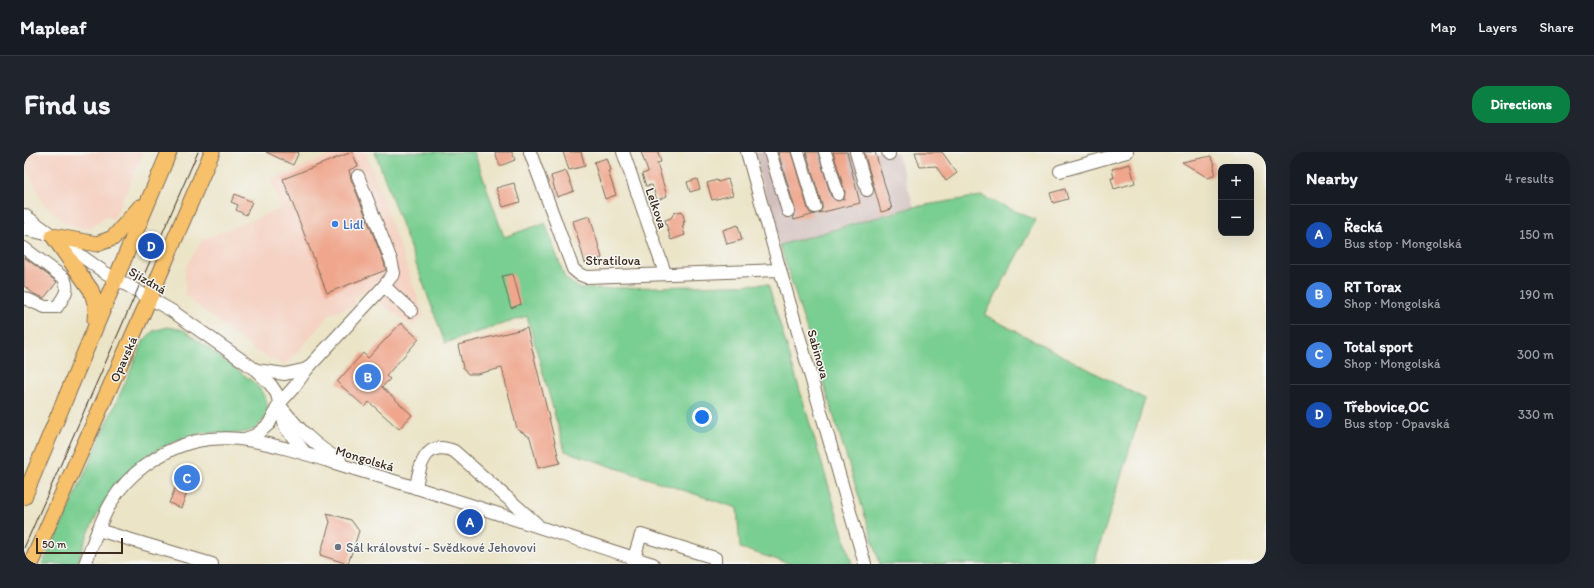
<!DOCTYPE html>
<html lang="en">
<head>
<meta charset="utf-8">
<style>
	:root { --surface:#171b24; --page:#20242c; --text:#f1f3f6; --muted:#9ea1a6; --line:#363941; --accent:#0b8043 }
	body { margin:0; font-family:Itim,sans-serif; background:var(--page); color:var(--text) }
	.controls { position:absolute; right:12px; top:12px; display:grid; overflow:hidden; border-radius:8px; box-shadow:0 4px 16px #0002 }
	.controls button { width:36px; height:36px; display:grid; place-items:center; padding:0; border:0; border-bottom:1px solid var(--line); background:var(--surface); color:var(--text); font:20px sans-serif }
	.scale { position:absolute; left:12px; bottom:10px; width:87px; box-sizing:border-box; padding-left:4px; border:2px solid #3b2a1e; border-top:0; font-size:11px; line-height:14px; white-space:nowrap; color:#3b2a1e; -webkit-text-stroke:3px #f6f6f2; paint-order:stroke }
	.you { position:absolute; left:678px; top:265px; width:14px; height:14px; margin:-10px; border:3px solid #fff; border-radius:50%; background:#1a73e8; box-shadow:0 0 0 6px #1a73e833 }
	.badge { display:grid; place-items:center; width:26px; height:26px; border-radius:50%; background:var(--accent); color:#fff; font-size:13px; font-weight:700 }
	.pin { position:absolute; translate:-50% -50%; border:2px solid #fff; box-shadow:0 1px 4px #0006 }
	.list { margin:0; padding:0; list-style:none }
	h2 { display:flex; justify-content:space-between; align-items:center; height:52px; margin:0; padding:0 16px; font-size:17px }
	h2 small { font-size:13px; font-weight:400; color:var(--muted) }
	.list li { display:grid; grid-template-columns:26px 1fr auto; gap:12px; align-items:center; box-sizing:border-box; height:60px; padding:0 16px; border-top:1px solid var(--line) }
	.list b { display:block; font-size:15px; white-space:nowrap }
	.list p { margin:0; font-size:13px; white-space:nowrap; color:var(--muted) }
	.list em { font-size:13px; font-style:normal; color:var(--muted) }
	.map { position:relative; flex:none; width:1242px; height:412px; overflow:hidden; border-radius:16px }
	header { display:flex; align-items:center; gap:24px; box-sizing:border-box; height:56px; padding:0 20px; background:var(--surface); border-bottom:1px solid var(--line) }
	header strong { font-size:19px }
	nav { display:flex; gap:22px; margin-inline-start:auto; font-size:14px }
	.intro { display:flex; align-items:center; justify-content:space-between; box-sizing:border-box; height:96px; padding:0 24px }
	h1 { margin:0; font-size:28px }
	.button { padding:10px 18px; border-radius:16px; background:var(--accent); color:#fff; font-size:14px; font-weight:700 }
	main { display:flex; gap:24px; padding:0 24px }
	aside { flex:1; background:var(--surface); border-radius:16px; box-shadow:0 4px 16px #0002 }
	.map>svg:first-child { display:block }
	.built { fill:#f5d2c3 }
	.industrial { fill:#d1bfbd }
	.green { fill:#79ce91; stroke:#5a7c58 }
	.building { fill:#efa68c }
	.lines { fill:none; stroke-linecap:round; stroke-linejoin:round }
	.minor-casing { stroke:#796b59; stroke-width:14 }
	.major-casing { stroke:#796b59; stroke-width:17 }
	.minor { stroke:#fff; stroke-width:12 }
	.major { stroke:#f7c06b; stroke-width:15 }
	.tram { stroke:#3b2a1e; stroke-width:1 }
	.shop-dot { fill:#3f7fe0; stroke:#f6f6f2; stroke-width:1.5 }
	.worship-dot { fill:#6b7280; stroke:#f6f6f2; stroke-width:1.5 }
	.labels { text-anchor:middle; stroke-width:3; stroke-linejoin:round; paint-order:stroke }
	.street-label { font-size:13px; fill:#3b2a1e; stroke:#f6f6f2 }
	.shop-label { font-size:13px; fill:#366cbe; stroke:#f6f6f2; text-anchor:start }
	.worship-label { font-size:13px; fill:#5b616d; stroke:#f6f6f2; text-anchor:start }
</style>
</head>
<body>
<header>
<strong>Mapleaf</strong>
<nav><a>Map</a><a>Layers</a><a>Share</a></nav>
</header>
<div class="intro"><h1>Find us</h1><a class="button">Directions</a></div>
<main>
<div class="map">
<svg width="1242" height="412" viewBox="0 0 1242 412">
	<rect width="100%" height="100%" fill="#f6f6f2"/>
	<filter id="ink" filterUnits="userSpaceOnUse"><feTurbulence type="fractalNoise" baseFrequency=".025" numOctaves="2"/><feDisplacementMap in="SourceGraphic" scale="8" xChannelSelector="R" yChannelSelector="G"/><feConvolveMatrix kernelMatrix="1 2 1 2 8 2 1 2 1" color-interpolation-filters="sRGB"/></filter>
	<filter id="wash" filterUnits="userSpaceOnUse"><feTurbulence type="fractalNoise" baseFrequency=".012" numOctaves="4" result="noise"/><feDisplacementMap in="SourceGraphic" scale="16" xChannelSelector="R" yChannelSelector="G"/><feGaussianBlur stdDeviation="0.9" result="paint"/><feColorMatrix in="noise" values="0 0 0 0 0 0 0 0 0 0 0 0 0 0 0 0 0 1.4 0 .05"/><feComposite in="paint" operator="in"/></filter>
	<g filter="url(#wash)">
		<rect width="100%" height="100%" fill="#ebe4c7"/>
		<!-- built -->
		<g class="built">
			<polygon points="0,0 120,0 90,67 81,64 68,75 57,76 39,69 19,51 2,15 0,15"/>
			<polygon points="314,0 342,0 400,163 388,174 359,153 345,139 330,146 332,153 306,162 267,207 260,213 232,199 166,148 161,141 161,116 178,88 256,57 248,27"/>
		</g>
		<!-- industrial -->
		<polygon class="industrial" points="729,0 873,0 890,55 756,93"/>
		<!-- green -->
		<g class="green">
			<polygon points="351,0 450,0 480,85 521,71 541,126 556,137 744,132 828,412 767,412 716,396 713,356 541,299 503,164 421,191"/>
			<polygon points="957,44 1012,68 961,163 1121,247 1070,412 856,412 756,93 890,55"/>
			<path d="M 144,175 L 160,178 L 228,229 C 243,242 251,260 233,275 C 219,286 195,279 179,281 C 162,284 148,290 133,298 C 88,325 69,364 53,412 L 18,412 L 32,386 L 120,188 L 129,179 Z"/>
		</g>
		<g id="blocks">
			<!-- building -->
			<g class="building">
				<polygon points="242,0 275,0 269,13"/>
				<polygon points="328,0 334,14 325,18 327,27 360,110 362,118 303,141 259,27"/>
				<polygon points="471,0 488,0 491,8 476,14"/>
				<polygon points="539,0 557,0 561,14 545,18"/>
				<polygon points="617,0 634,0 637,10 633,11 643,44 633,48 628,33 622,34 618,22 624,20"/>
				<polygon points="754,0 767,0 784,57 786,61 791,62 770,68 769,64 771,57"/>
				<polygon points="782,0 794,0 807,44 813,49 820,47 821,40 809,0 823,0 836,51 795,61 798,57 798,53"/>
				<polygon points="840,0 851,0 868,57 857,60"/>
				<polygon points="891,0 918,0 933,21 922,29 912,14 896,15"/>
				<polygon points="1187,4 1188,9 1191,11 1190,14 1191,20 1189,24 1184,26 1158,10"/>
				<polygon points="583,6 587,18 584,19 592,43 581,47 570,10"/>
				<polygon points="1106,12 1111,31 1090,37 1087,26 1090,26 1088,17"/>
				<polygon points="542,19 550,39 533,45 527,24"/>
				<polygon points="673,27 676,37 666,40 663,30"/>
				<polygon points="704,27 709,43 688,48 683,31 693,28 694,30"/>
				<polygon points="490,31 496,50 479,55 472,36"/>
				<polygon points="1041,37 1044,47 1029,51 1026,41"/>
				<polygon points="211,42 228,50 222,63 212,58 214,53 207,50"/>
				<polygon points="658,59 661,70 659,70 660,73 658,74 661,83 647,88 641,68 647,66 650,61"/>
				<polygon points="566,64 578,106 561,111 549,69"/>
				<polygon points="714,73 718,88 703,92 699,78"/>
				<polygon points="0,105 33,130 20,146 10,142 0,134"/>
				<polygon points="489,122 497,152 487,156 478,124"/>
				<polygon points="377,171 395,187 362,224 366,227 358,235 388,263 375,277 345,250 341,255 313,230 339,201 344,206"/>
				<polygon points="503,176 536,311 514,316 506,285 493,277 478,216 453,222 444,222 439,216 434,193"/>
				<polygon points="160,315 172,319 157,356 145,351"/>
				<polygon points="303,361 327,368 335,379 324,412 296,403 306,370"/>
			</g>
		</g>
	</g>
	<g filter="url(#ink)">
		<use href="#blocks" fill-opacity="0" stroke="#796b59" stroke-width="1"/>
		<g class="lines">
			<!-- minor casing -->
			<g class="minor-casing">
				<g id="minor">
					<polyline points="506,0 549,117 555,122 562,125 756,118"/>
					<polyline points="599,0 641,121"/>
					<polyline points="723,0 756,118 841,412"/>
					<polyline points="746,0 764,59"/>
					<polyline points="774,0 791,55"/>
					<polyline points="801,0 814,42"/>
					<polyline points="832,0 843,38"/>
					<polyline points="864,0 865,2"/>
					<polyline points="1036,19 1103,0"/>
					<polyline points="334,24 367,108 370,121 360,134 387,159"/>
					<polyline points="0,63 80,120 148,159 232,218 247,233 253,242 261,275 282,302"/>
					<polyline points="0,77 22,82"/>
					<path d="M 0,96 L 40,126 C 46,139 40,144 33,155 L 21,155 L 0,146"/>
					<polyline points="232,218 261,222 283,217"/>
					<path d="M 257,255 C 275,277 291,294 316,308"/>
					<polyline points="221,287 232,283 245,272 255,252 271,234 283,217 360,134"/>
					<path d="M 392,336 C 395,314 401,287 430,299 L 513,372"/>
					<polyline points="74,378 188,412"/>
					<path d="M 61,412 C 69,391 76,369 88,349 C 104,322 135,300 165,291 C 181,286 207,285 223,288 C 262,294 299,308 337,319 C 435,348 532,381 629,412"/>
					<polyline points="608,412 617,383 691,406 691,412"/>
				</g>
			</g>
			<!-- major casing -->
			<g class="major-casing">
				<g id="major">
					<polyline points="29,84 73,92 89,86 116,55"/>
					<polyline points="29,84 67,138 72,154 71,168"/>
					<polyline points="0,345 145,0"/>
					<polyline points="7,412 126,145 188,0"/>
				</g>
			</g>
			<!-- minor -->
			<use href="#minor" class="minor"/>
			<!-- major -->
			<use href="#major" class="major"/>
			<!-- tram -->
			<polyline class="tram" points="0,396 174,0"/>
		</g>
	</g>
	<!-- markers -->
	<circle class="shop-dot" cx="311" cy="72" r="4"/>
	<circle class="worship-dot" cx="314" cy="395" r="4"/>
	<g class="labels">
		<!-- street labels -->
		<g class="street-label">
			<text transform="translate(633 56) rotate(71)" y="5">Lelkova</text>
			<text x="589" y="113">Stratilova</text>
			<text transform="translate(124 128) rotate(30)" y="5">Sjízdná</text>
			<text transform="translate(795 202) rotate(74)" y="5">Sabinova</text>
			<text transform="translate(99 207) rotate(-66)" y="5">Opavská</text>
			<text transform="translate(341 306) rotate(17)" y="5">Mongolská</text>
		</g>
		<!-- shop labels -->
		<g class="shop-label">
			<text x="319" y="77">Lidl</text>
		</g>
		<!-- worship labels -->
		<g class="worship-label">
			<text x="322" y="400">Sál království - Svědkové Jehovovi</text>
		</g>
	</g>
</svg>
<div class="controls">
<button>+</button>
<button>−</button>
</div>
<div class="scale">50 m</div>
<div class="you"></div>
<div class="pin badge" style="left:446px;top:370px;background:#1a4fb4">A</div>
<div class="pin badge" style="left:344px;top:225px;background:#3f7fe0">B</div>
<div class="pin badge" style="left:163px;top:326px;background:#3f7fe0">C</div>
<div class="pin badge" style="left:127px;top:94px;background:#1a4fb4">D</div>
</div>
<aside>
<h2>Nearby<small>4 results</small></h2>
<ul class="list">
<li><span class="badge" style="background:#1a4fb4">A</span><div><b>Řecká</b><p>Bus stop · Mongolská</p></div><em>150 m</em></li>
<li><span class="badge" style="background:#3f7fe0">B</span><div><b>RT Torax</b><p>Shop · Mongolská</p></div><em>190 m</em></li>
<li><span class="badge" style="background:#3f7fe0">C</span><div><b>Total sport</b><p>Shop · Mongolská</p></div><em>300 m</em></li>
<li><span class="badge" style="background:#1a4fb4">D</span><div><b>Třebovice,OC</b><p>Bus stop · Opavská</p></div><em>330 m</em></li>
</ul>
</aside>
</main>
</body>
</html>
